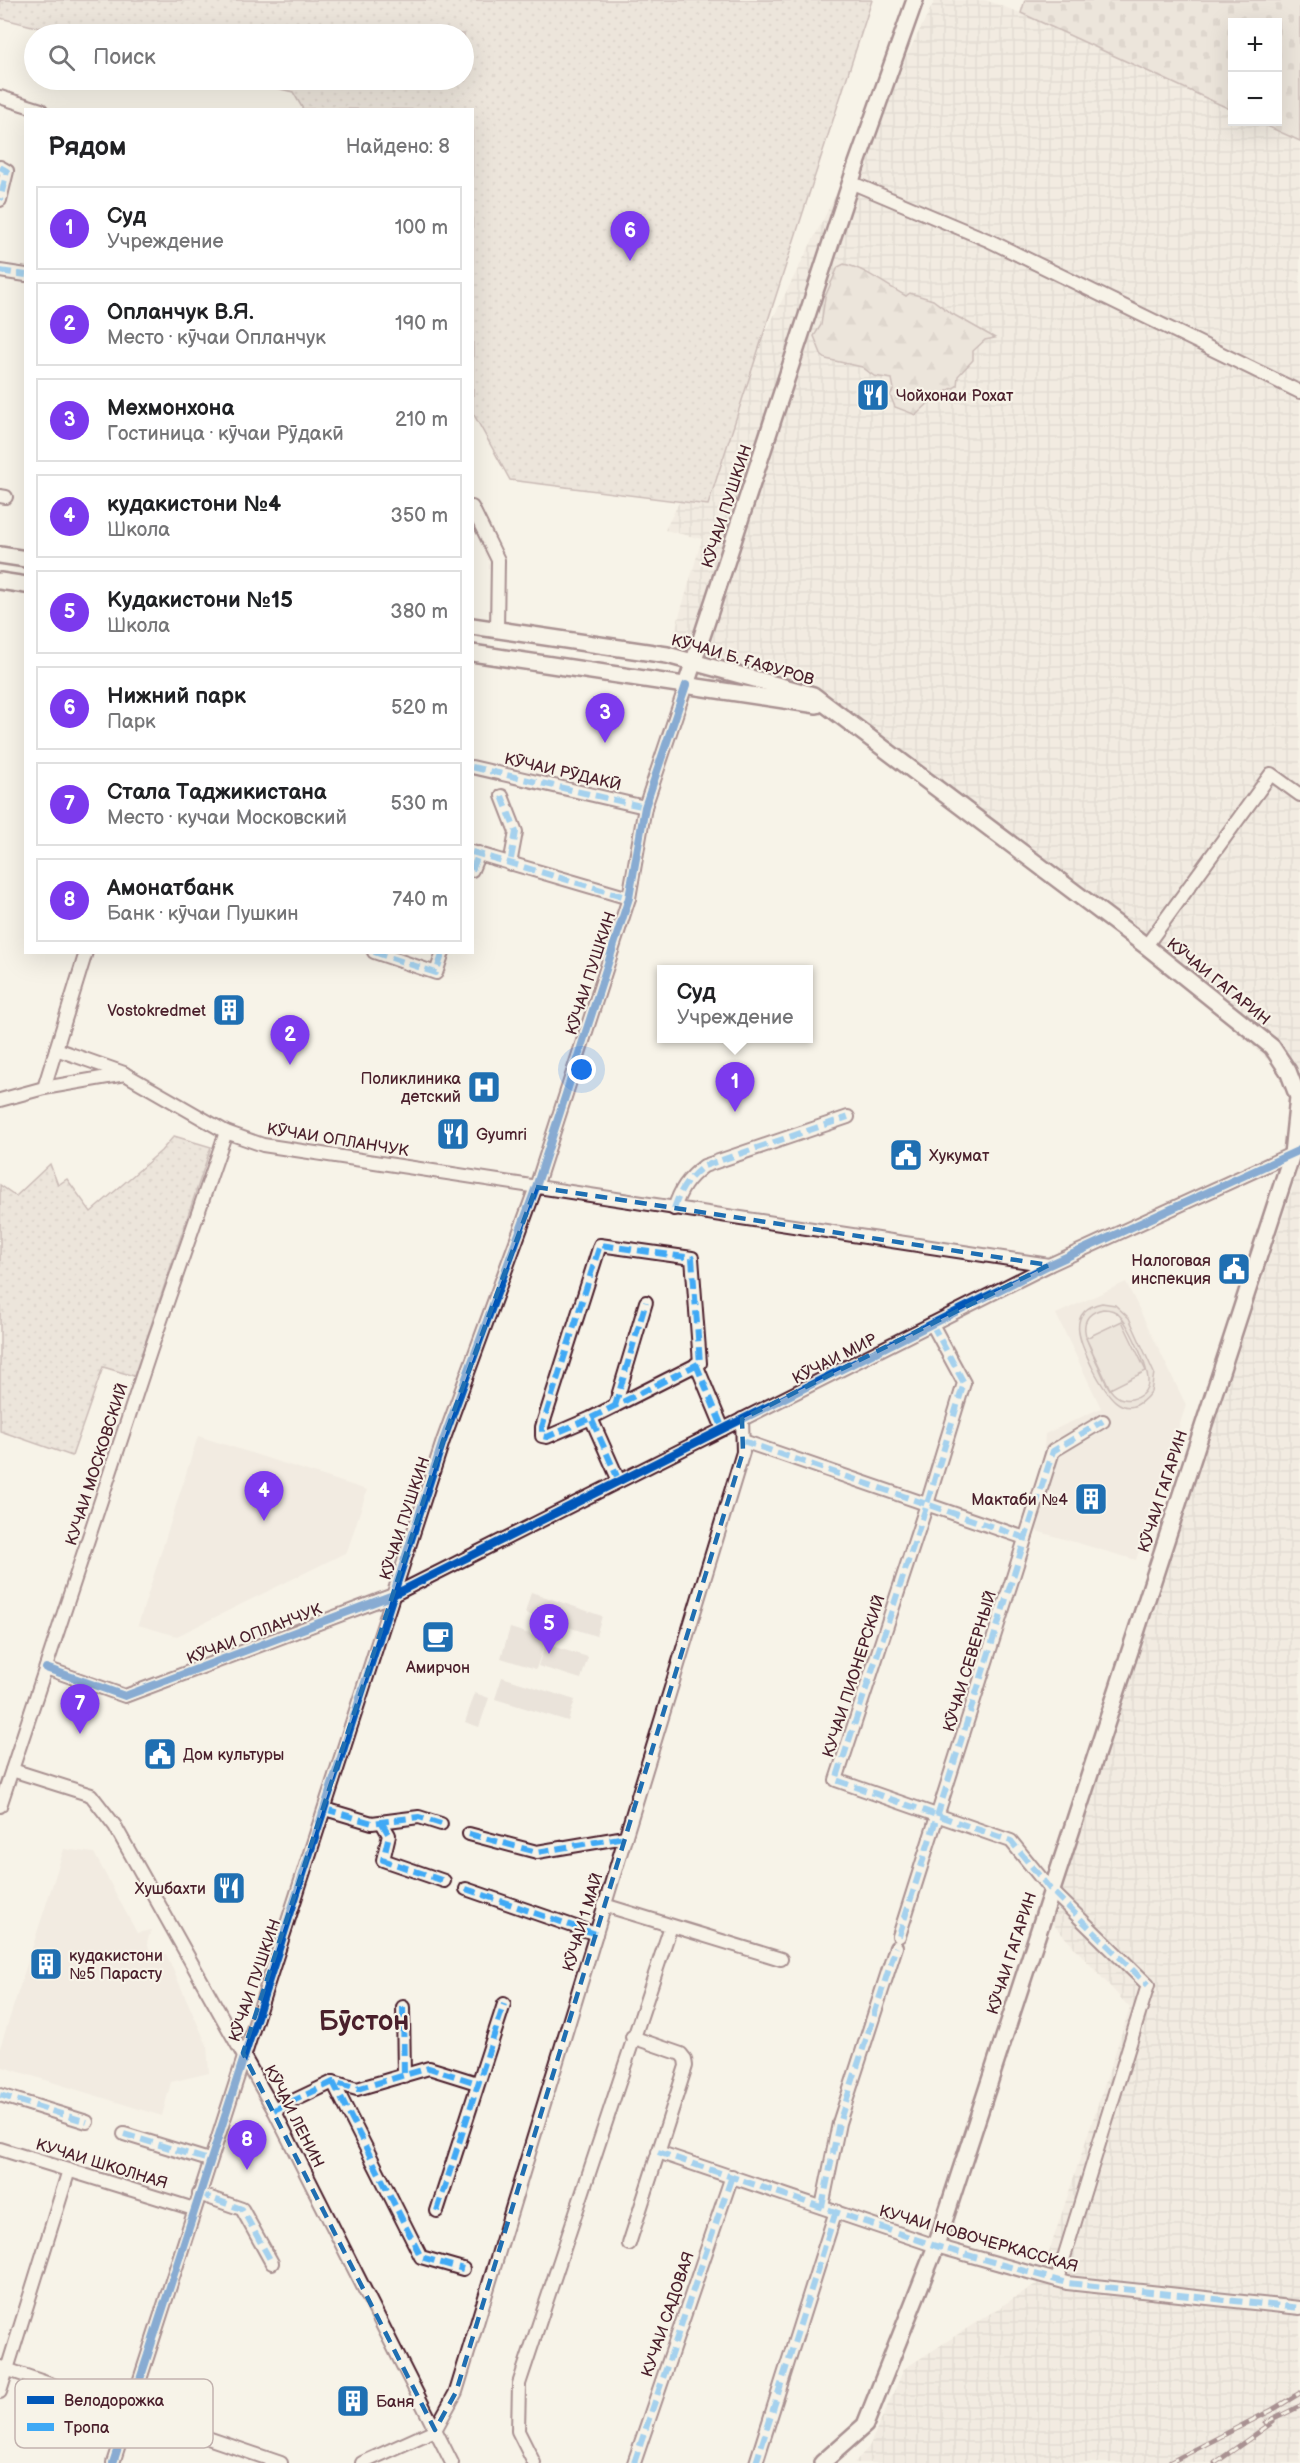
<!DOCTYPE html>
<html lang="ru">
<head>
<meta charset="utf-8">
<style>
	:root { --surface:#fff; --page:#f2f2f2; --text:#202124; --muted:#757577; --line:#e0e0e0; --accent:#7c3aed }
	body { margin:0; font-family:"Balsamiq Sans",sans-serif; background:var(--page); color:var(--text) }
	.controls { position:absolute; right:18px; top:18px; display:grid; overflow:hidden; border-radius:0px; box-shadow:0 6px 24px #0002 }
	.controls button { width:54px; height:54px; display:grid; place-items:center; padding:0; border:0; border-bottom:2px solid var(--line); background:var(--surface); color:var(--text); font:30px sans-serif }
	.you { position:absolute; left:582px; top:1070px; width:21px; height:21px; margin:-15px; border:4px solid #fff; border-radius:50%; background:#1a73e8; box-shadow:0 0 0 9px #1a73e833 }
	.badge { display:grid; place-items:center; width:39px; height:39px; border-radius:50%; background:var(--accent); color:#fff; font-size:20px; font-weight:700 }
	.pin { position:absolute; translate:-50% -50px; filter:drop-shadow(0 2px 3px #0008) }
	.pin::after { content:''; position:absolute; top:32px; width:21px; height:18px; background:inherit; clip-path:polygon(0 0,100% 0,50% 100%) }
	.popup { position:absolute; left:657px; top:965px; width:156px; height:78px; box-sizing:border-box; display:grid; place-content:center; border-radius:0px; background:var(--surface); filter:drop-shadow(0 2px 4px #0005); font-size:20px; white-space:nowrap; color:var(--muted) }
	.popup b { font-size:22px; color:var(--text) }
	.popup::after { content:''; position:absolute; left:50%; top:100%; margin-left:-12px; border:12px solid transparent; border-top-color:var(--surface) }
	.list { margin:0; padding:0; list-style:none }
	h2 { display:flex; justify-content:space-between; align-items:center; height:78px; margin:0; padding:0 24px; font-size:26px }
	h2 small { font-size:20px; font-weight:400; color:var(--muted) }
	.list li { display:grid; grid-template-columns:39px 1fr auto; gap:18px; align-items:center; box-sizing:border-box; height:84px; margin:0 12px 12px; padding:0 12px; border:2px solid var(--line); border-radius:0px }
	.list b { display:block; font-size:22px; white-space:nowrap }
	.list p { margin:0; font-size:20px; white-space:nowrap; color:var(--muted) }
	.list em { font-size:20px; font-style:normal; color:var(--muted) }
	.icon { flex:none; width:33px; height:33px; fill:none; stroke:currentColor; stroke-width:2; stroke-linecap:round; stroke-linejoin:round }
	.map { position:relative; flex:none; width:1300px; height:2463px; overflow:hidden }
	.search { position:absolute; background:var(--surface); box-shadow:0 6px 24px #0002; left:24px; top:24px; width:450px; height:66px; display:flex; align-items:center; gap:15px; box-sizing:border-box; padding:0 21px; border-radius:33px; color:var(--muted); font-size:22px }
	.panel { position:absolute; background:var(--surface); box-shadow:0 6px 24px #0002; left:24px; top:108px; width:450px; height:846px; border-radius:0px }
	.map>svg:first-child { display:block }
	.built { fill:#eae3da }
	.industrial { fill:url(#industrial-grid) }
	.forest { fill:url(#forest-firs); stroke:#947a7c; stroke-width:1.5 }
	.cemetery { fill:url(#cemetery-stones); stroke:#947a7c; stroke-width:1.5 }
	.park { fill:url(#park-dots); stroke:#947a7c; stroke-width:1.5 }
	.pitch { fill:#ded4cc; stroke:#947a7c; stroke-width:1.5; fill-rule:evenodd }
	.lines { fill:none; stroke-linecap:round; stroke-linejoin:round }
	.minor-casing { stroke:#4a1f2b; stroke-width:16 }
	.major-casing { stroke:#4a1f2b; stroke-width:20 }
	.minor { stroke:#f7f3e8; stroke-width:12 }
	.major { stroke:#f7f3e8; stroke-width:15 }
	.rail-casing { stroke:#4a1f2b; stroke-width:5 }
	.rail { stroke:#f7f3e8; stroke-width:3; stroke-dasharray:9; stroke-linecap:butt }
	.quiet { stroke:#3fa9f5; stroke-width:6; stroke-dasharray:12 6; stroke-linecap:butt }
	.cycleway-casing { stroke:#f7f3e8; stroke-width:11 }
	.cycleway { stroke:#0057b8; stroke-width:8 }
	.marked { fill:none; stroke:#1f6fb2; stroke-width:4.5; stroke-dasharray:12 8; stroke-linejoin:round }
	.labels { text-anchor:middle; stroke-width:4.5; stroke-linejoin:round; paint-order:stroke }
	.poi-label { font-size:16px; fill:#4a1f2b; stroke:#f7f3e8; text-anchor:start }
	.street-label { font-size:16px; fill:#4a1f2b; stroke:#f7f3e8 }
	.town-label { font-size:28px; font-weight:bold; fill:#4a1f2b; stroke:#f7f3e8 }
	.key { fill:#f7f3e8; stroke:#c3b3af; stroke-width:1.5 }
	.key-label { font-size:16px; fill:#4a1f2b }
</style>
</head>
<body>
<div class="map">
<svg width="1300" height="2463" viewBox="0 0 1300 2463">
	<defs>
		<pattern id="industrial-grid" width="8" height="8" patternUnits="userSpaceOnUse" patternTransform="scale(1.5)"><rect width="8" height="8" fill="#eae3da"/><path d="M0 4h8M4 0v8" fill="none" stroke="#cac2bb"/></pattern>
		<pattern id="forest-firs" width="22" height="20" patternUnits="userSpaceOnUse" patternTransform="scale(1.5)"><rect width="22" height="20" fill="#ded4cc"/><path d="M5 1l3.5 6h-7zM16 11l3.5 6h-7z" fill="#c0b6af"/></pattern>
		<pattern id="cemetery-stones" width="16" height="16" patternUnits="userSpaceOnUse" patternTransform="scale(1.5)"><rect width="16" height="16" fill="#ded4cc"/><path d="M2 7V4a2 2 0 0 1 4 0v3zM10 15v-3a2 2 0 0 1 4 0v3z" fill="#c0b6af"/></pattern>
		<pattern id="park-dots" width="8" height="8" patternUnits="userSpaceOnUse" patternTransform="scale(1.5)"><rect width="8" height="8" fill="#ded4cc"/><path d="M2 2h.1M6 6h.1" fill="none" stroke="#c0b6af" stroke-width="1.8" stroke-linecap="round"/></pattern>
	</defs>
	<rect width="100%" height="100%" fill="#f7f3e8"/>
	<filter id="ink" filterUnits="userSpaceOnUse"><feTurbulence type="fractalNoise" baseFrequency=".0167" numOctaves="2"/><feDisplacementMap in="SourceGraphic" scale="12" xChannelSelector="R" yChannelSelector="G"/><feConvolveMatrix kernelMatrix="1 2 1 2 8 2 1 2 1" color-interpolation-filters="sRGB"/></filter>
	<g filter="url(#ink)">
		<!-- built -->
		<g class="built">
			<polygon points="1126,1282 1186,1405 1136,1560 1023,1527 1043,1463 1045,1434 1101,1408 1056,1314"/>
			<polygon points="198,1436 367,1490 347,1552 177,1636 138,1625"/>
			<polygon points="531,1592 602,1616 596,1636 525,1613"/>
			<polygon points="510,1628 546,1639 536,1669 501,1658"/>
			<polygon points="545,1644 588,1657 581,1679 538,1666"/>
			<polygon points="502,1677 575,1700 568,1721 495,1699"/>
			<polygon points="475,1693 489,1698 479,1727 465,1722"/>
			<polygon points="64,1849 94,1853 137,1933 151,1930 147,1942 150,1951 166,1954 207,2045 209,2073 171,2082 162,2116 0,2066 0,2048"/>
		</g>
		<!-- industrial -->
		<g class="industrial">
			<polygon points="935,0 985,0 1021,13 1232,110 1232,122 1258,122 1300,141 1300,1104 1274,1065 1171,974 843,722 795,692 666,661 702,539 665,530"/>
			<polygon points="1300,1136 1300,2463 854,2463 869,2447 904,2369 1039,2282 1130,2008 1050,1921 1293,1187"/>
		</g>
		<!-- forest -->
		<path class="forest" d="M 844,264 C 864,268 887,286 906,296 L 910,293 L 933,300 L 949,312 L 995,338 L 985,340 L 973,351 L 973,360 L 958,376 L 957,386 L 935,397 L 916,415 L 895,407 L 890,395 L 894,389 L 892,379 L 874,376 L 862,367 L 826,359 L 822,356 L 814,336 L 821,325 L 825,297 L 838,267 Z"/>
		<!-- cemetery -->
		<polygon class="cemetery" points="1025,0 1300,0 1300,141 1258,122 1278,122 1278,22 1232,22 1232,110 1021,13"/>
		<!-- park -->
		<g class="park">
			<polygon points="0,0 872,0 708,505 510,480 473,413 472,110 303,109 293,92 243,80 464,80 464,34 64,34 0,18"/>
			<polygon points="174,1136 211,1147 134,1376 103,1367 72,1456 0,1431 0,1185 16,1196 50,1164 58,1185 67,1179 91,1212 161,1151"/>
		</g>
		<!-- pitch -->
		<g class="pitch">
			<path d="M 1102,1303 L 1115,1305 L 1129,1318 L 1154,1373 L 1151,1392 C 1124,1428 1104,1390 1092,1367 C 1081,1344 1064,1311 1102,1303 ZM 1103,1309 C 1109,1309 1115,1310 1119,1315 C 1129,1325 1153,1374 1147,1387 C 1142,1400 1123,1404 1113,1393 C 1106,1386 1102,1374 1098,1365 C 1089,1346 1071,1316 1103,1309 Z"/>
			<polygon points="1122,1321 1146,1371 1110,1389 1086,1338"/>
		</g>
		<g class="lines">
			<!-- minor casing -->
			<g class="minor-casing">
				<g id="minor">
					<polyline points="0,97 41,110"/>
					<polyline points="0,167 7,171 0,200"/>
					<polyline points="850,182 990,241 1300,392"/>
					<polyline points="0,271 26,275"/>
					<polyline points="0,496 6,497"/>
					<polyline points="472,507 498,560 497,630"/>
					<polyline points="472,767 645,807"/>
					<polyline points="502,796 516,832 510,864"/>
					<polyline points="472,852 629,898"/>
					<polyline points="472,870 479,853"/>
					<polyline points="1146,946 1271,774 1300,795"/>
					<polyline points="374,952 436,973 443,952"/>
					<polyline points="56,1049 124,1073"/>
					<polyline points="44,1088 86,952"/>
					<polyline points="0,1100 44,1088 125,1074 226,1132 263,1145 1049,1265"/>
					<path d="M 674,1209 C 680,1190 687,1179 704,1166 L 848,1117"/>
					<polyline points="932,1324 964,1383 927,1504 836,1780 1011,1841 1050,1889 1148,1985 1057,2280"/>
					<polyline points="696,1364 723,1429"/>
					<polyline points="615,1406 646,1302"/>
					<polyline points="591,1418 700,1363 692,1258 600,1245 542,1427 542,1436 547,1437 591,1418 619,1481"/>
					<polyline points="743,1441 1025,1538"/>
					<polyline points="46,1668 125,1696 393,1595 1049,1265 1300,1150"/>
					<polyline points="12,1770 91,1795 115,1826 274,2110 452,2463"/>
					<polyline points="0,1806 151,1349 226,1132"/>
					<polyline points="325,1809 372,1823 419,1817 441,1824"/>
					<polyline points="382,1823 389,1835 383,1860 444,1881"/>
					<polyline points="469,1834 537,1852 625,1837"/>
					<polyline points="466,1889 596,1934"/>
					<polyline points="604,1905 781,1959"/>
					<polyline points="899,1936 1053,1451 1103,1421"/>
					<polyline points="403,2007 404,2076"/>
					<polyline points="333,2082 421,2257 463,2269"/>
					<polyline points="0,2095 87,2122"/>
					<polyline points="274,2110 333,2082 357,2089 429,2068 477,2083"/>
					<polyline points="124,2134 209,2160"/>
					<polyline points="0,2149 194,2209"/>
					<polyline points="658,2152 936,2246 1067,2283 1300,2308"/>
					<polyline points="199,2194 242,2209 272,2263"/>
					<polyline points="822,2207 839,2123 896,1947"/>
					<polyline points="437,2211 504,2004"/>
					<polyline points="629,2244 686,2066 685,2059 681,2054 632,2037"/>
					<polyline points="0,2367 281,2463"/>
					<polyline points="0,2392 69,2170"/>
					<polyline points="113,2463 443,1441 536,1187 629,898 645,807 686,685"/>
					<polyline points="362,2463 435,2430 456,2392 743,1452 742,1419"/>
					<polyline points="534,2463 518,2431 519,2384 671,1926"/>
					<polyline points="634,2463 732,2176"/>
					<polyline points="756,2463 836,2211"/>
				</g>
			</g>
			<!-- major casing -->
			<g class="major-casing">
				<g id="major">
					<polyline points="0,555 26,559"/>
					<polyline points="0,581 26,585"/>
					<polyline points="472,626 667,655 813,695 1146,946 1272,1047 1288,1071 1298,1097 1292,1154 936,2246 865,2425 822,2463"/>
					<polyline points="472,653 817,705"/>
					<polyline points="686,685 856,166 915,0"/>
				</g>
			</g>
			<!-- minor -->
			<use href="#minor" class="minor"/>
			<!-- major -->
			<use href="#major" class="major"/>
			<!-- rail casing -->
			<g class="rail-casing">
				<g id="rail">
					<polyline points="1266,2423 1300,2406"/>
					<polyline points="1169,2463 1272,2410 1300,2393"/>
					<polyline points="1215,2463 1273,2422"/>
				</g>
			</g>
			<!-- rail -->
			<use href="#rail" class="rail"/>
			<!-- quiet -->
			<g class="quiet">
				<polyline points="0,167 7,171 0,200"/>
				<polyline points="0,271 26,275"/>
				<polyline points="472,767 645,807"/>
				<polyline points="502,796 516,832 510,864"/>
				<polyline points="472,852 629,898"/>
				<polyline points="472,870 479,853"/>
				<polyline points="374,952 436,973 443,952"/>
				<path d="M 674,1209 C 680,1190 687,1179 704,1166 L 848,1117"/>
				<polyline points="932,1324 964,1383 927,1504 836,1780 1011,1841 1050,1889 1148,1985"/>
				<polyline points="696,1364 723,1429"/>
				<polyline points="615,1406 646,1302"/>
				<polyline points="591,1418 700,1363 692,1258 600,1245 542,1427 542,1436 547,1437 591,1418 619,1481"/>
				<polyline points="743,1441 1025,1538"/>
				<polyline points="325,1809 372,1823 419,1817 441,1824"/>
				<polyline points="382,1823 389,1835 383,1860 444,1881"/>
				<polyline points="469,1834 537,1852 625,1837"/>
				<polyline points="466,1889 596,1934"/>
				<polyline points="899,1936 1053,1451 1103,1421"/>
				<polyline points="403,2007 404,2076"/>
				<polyline points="333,2082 421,2257 463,2269"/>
				<polyline points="0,2095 87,2122"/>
				<polyline points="274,2110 333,2082 357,2089 429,2068 477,2083"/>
				<polyline points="124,2134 209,2160"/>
				<polyline points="658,2152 936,2246 1067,2283 1300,2308"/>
				<polyline points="199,2194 242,2209 272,2263"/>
				<polyline points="822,2207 839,2123 896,1947"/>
				<polyline points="437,2211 504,2004"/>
				<polyline points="634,2463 732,2176"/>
				<polyline points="756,2463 836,2211"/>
			</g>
			<!-- cycleway casing -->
			<g class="cycleway-casing">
				<g id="cycleway">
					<polyline points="46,1668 125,1696 393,1595 1049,1265 1300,1150"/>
					<polyline points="113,2463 443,1441 536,1187 629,898 645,807 686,685"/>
				</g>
			</g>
			<!-- cycleway -->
			<use href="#cycleway" class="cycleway"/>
		</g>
	</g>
	<!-- marked area -->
	<path d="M0 0H1300V2463H0ZM 536,1187 L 1049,1265 L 742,1419 L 743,1452 L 456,2392 L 435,2430 L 243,2053 L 443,1441 Z" fill="#f7f3e8" fill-opacity=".55" fill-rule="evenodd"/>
	<path class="marked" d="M 536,1187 L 1049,1265 L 742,1419 L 743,1452 L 456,2392 L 435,2430 L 243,2053 L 443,1441 Z"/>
	<!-- icons -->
	<defs>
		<g id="restaurant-square" transform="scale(1.725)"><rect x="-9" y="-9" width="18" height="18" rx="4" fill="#1f6fb2" stroke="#f7f3e8"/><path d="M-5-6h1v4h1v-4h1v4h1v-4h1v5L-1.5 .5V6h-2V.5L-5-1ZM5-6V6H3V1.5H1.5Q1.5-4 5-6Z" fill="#fff"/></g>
		<g id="building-square" transform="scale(1.725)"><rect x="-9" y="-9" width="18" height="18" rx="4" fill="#1f6fb2" stroke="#f7f3e8"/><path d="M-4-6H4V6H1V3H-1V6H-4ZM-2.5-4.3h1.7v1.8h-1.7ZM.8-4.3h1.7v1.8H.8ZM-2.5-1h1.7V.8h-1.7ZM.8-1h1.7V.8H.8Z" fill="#fff"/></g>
		<g id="hospital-square" transform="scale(1.725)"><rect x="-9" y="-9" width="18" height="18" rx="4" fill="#1f6fb2" stroke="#f7f3e8"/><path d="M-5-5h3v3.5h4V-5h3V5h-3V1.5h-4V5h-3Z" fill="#fff"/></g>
		<g id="civic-square" transform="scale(1.725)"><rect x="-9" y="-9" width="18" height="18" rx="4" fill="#1f6fb2" stroke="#f7f3e8"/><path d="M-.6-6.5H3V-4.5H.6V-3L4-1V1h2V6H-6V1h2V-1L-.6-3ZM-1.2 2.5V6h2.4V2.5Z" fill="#fff"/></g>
		<g id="cafe-square" transform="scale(1.725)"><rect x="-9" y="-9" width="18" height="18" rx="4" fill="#1f6fb2" stroke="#f7f3e8"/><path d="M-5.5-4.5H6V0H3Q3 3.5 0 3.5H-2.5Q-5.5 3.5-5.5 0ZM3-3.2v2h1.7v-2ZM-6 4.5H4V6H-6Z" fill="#fff"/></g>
	</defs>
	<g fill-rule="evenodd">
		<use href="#restaurant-square" x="873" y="395"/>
		<use href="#building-square" x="229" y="1010"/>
		<use href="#hospital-square" x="484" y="1087"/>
		<use href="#restaurant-square" x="453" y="1134"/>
		<use href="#civic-square" x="906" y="1155"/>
		<use href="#civic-square" x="1234" y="1269"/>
		<use href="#building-square" x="1091" y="1499"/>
		<use href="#cafe-square" x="438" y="1637"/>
		<use href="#civic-square" x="160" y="1754"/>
		<use href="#restaurant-square" x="229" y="1888"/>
		<use href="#building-square" x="46" y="1964"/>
		<use href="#building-square" x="353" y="2401"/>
	</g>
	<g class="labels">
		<!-- poi labels -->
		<g class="poi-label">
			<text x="896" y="401">Чойхонаи Рохат</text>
			<text x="206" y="1016" text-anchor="end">Vostokredmet</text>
			<text x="461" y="1084" text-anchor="end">Поликлиника<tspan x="461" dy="18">детский</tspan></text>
			<text x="476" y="1140">Gyumri</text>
			<text x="929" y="1161">Хукумат</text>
			<text x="1211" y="1266" text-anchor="end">Налоговая<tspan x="1211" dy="18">инспекция</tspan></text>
			<text x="1068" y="1505" text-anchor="end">Мактаби №4</text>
			<text x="438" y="1673" text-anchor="middle">Амирчон</text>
			<text x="183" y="1760">Дом культуры</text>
			<text x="206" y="1894" text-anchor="end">Хушбахти</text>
			<text x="69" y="1961">кудакистони<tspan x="69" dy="18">№5 Парасту</tspan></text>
			<text x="376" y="2407">Баня</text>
		</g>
		<!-- street labels -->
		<g class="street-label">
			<text transform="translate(726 506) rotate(-72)" y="6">КӮЧАИ ПУШКИН</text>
			<text transform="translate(743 659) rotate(16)" y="6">КӮЧАИ Б. ҒАФУРОВ</text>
			<text transform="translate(563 771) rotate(13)" y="6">КӮЧАИ РӮДАКӢ</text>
			<text transform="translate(590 973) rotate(-72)" y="6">КӮЧАИ ПУШКИН</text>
			<text transform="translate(1219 981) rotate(39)" y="6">КӮЧАИ ГАГАРИН</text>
			<text transform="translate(338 1139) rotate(9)" y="6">КӮЧАИ ОПЛАНЧУК</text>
			<text transform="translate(834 1358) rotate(-27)" y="6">КӮЧАИ МИР</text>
			<text transform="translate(96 1464) rotate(-72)" y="6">КУЧАИ МОСКОВСКИЙ</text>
			<text transform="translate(1162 1491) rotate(-72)" y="6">КӮЧАИ ГАГАРИН</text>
			<text transform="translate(404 1518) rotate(-72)" y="6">КӮЧАИ ПУШКИН</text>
			<text transform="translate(254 1633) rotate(-21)" y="6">КӮЧАИ ОПЛАНЧУК</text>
			<text transform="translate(969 1661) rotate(-73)" y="6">КӮЧАИ СЕВЕРНЫЙ</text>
			<text transform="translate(853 1676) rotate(-72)" y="6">КУЧАИ ПИОНЕРСКИЙ</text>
			<text transform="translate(582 1922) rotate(-73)" y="6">КӮЧАИ 1 МАЙ</text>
			<text transform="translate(1011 1953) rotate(-72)" y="6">КӮЧАИ ГАГАРИН</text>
			<text transform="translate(254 1980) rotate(-71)" y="6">КӮЧАИ ПУШКИН</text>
			<text transform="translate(295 2116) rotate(63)" y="6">КӮЧАИ ЛЕНИН</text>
			<text transform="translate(102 2163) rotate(17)" y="6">КУЧАИ ШКОЛНАЯ</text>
			<text transform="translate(979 2238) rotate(16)" y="6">КУЧАИ НОВОЧЕРКАССКАЯ</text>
			<text transform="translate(667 2314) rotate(-71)" y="6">КУЧАИ САДОВАЯ</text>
		</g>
		<!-- town labels -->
		<g class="town-label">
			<text x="364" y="2030">Бӯстон</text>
		</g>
	</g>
	<!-- legend -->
	<rect x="15" y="2379" width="198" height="69" rx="9" class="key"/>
	<rect x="27" y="2396" width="27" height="8" fill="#0057b8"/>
	<rect x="27" y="2423" width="27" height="8" fill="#3fa9f5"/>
	<g class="key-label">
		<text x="64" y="2406">Велодорожка</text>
		<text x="64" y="2433">Тропа</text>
	</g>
</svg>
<div class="controls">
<button>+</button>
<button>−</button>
</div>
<div class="you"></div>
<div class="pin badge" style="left:735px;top:1112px">1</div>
<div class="popup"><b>Суд</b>Учреждение</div>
<div class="pin badge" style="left:290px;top:1065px">2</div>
<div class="pin badge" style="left:605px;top:743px">3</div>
<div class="pin badge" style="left:264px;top:1521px">4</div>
<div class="pin badge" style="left:549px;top:1654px">5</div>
<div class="pin badge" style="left:630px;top:261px">6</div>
<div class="pin badge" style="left:80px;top:1734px">7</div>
<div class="pin badge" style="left:247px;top:2170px">8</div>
<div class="search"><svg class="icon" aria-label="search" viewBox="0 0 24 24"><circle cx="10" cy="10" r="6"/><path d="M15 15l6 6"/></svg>Поиск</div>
<section class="panel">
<h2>Рядом<small>Найдено: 8</small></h2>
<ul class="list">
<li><span class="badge">1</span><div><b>Суд</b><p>Учреждение</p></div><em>100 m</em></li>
<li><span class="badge">2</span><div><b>Опланчук В.Я.</b><p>Место · кӯчаи Опланчук</p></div><em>190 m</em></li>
<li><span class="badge">3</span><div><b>Мехмонхона</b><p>Гостиница · кӯчаи Рӯдакӣ</p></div><em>210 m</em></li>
<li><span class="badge">4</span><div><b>кудакистони №4</b><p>Школа</p></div><em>350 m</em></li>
<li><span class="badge">5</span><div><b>Кудакистони №15</b><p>Школа</p></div><em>380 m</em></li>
<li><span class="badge">6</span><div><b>Нижний парк</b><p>Парк</p></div><em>520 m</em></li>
<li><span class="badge">7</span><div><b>Стала Таджикистана</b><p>Место · кучаи Московский</p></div><em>530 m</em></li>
<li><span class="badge">8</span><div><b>Амонатбанк</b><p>Банк · кӯчаи Пушкин</p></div><em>740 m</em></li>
</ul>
</section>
</div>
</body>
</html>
